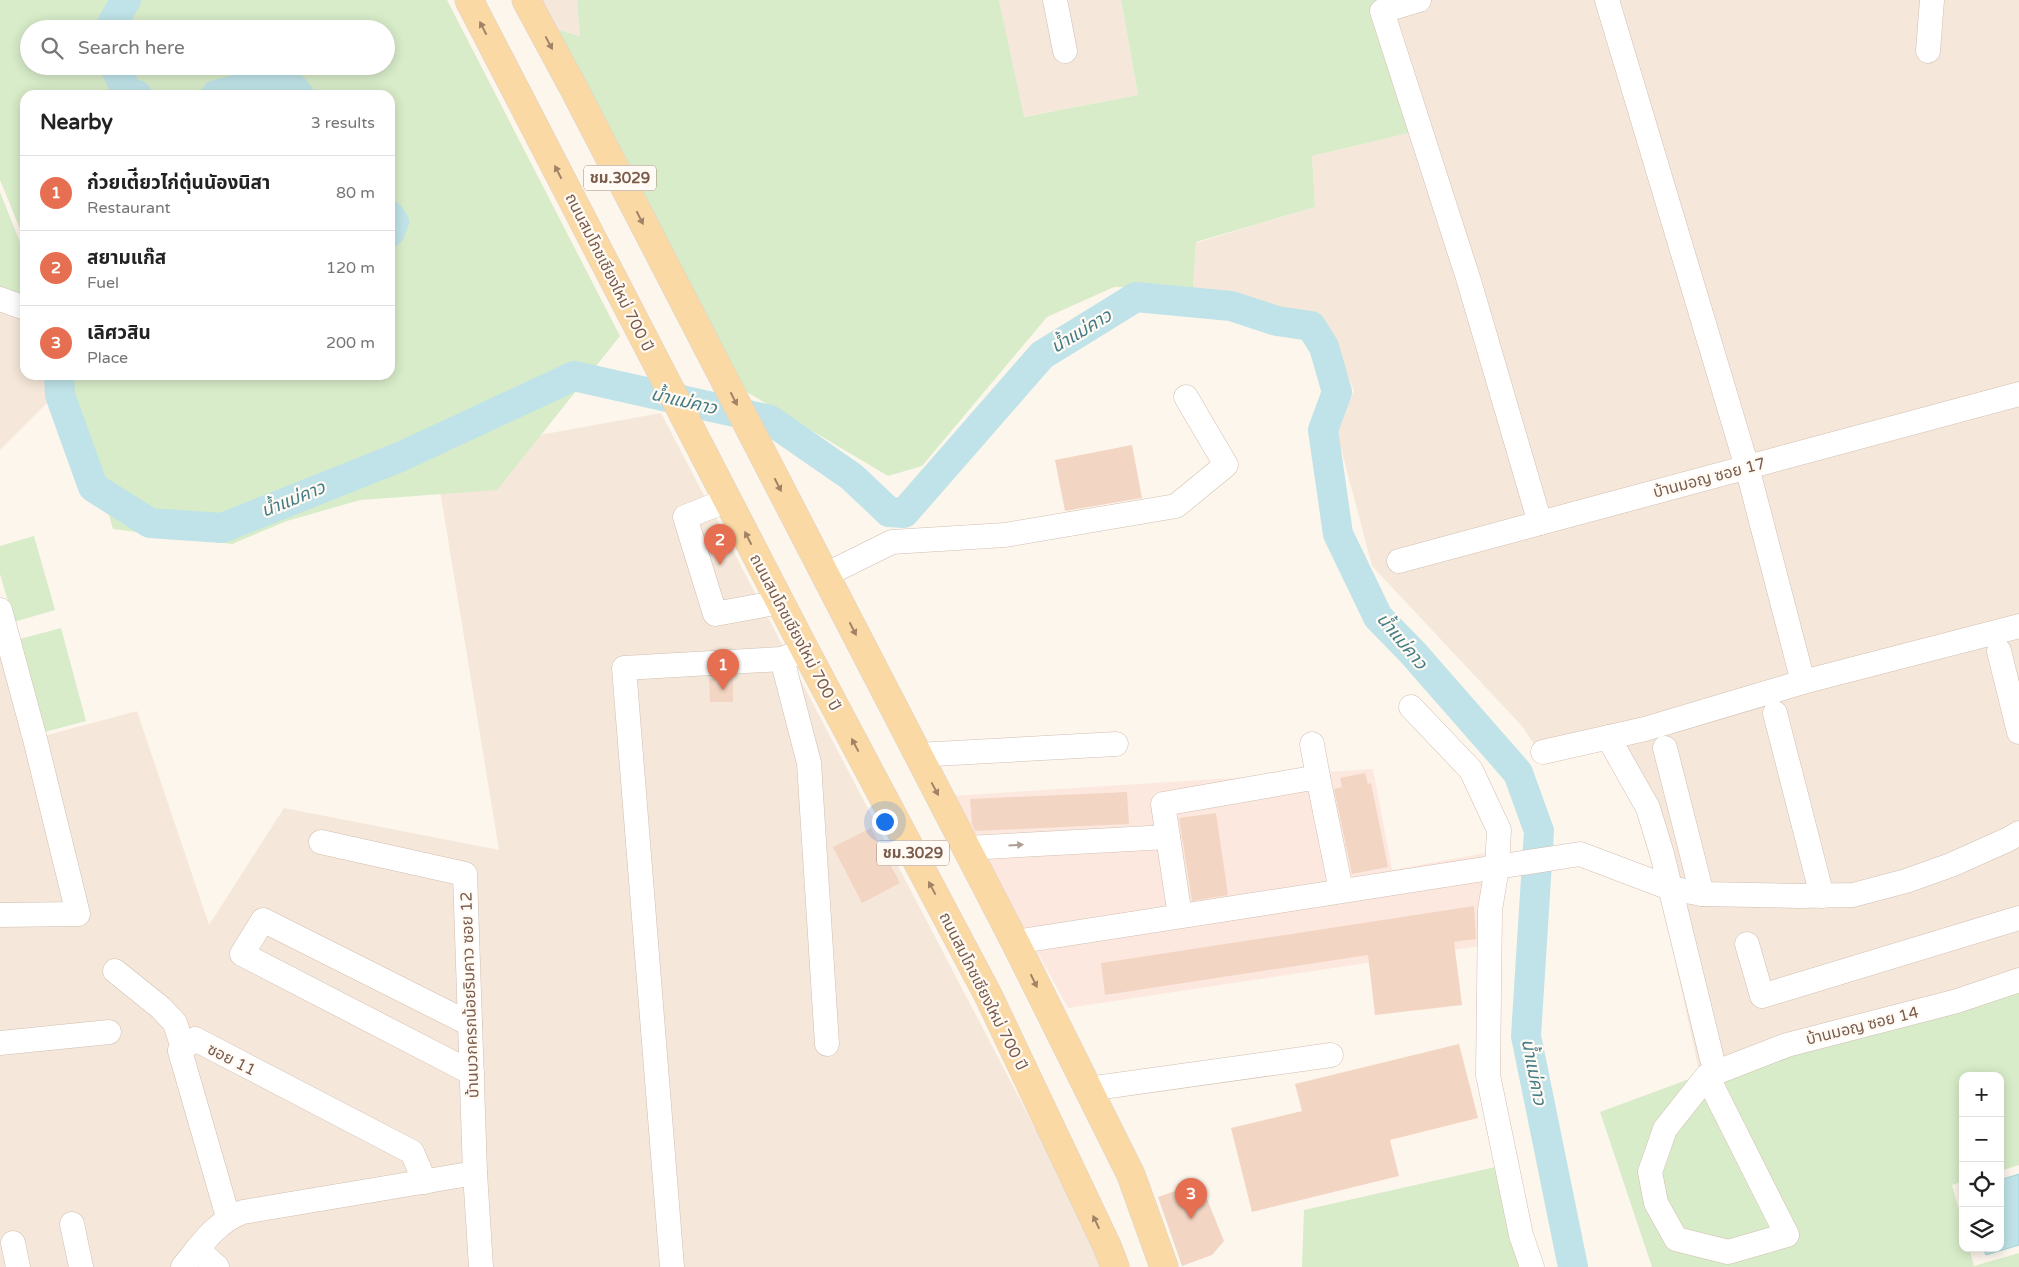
<!DOCTYPE html>
<html lang="en">
<head>
<meta charset="utf-8">
<style>
	:root { --surface:#fff; --page:#f6f6f6; --text:#222; --muted:#767676; --line:#e0e0e0; --accent:#e76f51 }
	body { margin:0; font-family:"Varela Round","Noto Sans Thai",sans-serif; background:var(--page); color:var(--text) }
	.controls { position:absolute; right:15px; bottom:15px; display:grid; overflow:hidden; border-radius:10px; box-shadow:0 2px 12px #0003 }
	.controls button { width:45px; height:45px; display:grid; place-items:center; padding:0; border:0; border-bottom:1px solid var(--line); background:var(--surface); color:var(--text); font:25px sans-serif }
	.you { position:absolute; left:884px; top:821px; width:18px; height:18px; margin:-12px; border:4px solid #fff; border-radius:50%; background:#1a73e8; box-shadow:0 0 0 8px #1a73e833 }
	.badge { display:grid; place-items:center; width:32px; height:32px; border-radius:50%; background:var(--accent); color:#fff; font-size:16px; font-weight:700 }
	.pin { position:absolute; translate:-50% -41px; filter:drop-shadow(0 1px 2px #0008) }
	.pin::after { content:''; position:absolute; top:26px; width:18px; height:15px; background:inherit; clip-path:polygon(0 0,100% 0,50% 100%) }
	.list { margin:0; padding:0; list-style:none }
	h2 { display:flex; justify-content:space-between; align-items:center; height:65px; margin:0; padding:0 20px; font-size:21px }
	h2 small { font-size:16px; font-weight:400; color:var(--muted) }
	.list li { display:grid; grid-template-columns:32px 1fr auto; gap:15px; align-items:center; box-sizing:border-box; height:75px; padding:0 20px; border-top:1px solid var(--line) }
	.list b { display:block; font-size:19px; white-space:nowrap }
	.list p { margin:0; font-size:16px; white-space:nowrap; color:var(--muted) }
	.list em { font-size:16px; font-style:normal; color:var(--muted) }
	.icon { flex:none; width:28px; height:28px; fill:none; stroke:currentColor; stroke-width:2; stroke-linecap:round; stroke-linejoin:round }
	.map { position:relative; flex:none; width:2019px; height:1267px; overflow:hidden }
	.search { position:absolute; background:var(--surface); box-shadow:0 2px 12px #0003; left:20px; top:20px; width:375px; height:55px; display:flex; align-items:center; gap:12px; box-sizing:border-box; padding:0 18px; border-radius:28px; color:var(--muted); font-size:19px }
	.panel { position:absolute; background:var(--surface); box-shadow:0 2px 12px #0003; left:20px; top:90px; width:375px; height:290px; border-radius:15px }
	.map>svg:first-child { display:block }
	.residential { fill:#f5e8da }
	.commercial { fill:#fde8e0 }
	.green { fill:#d8ecc9; fill-rule:evenodd }
	.water { fill:#bfe3e8; stroke:#a5d3da }
	.lines { fill:none; stroke-linecap:round; stroke-linejoin:round }
	.river { stroke:#bfe3e8; stroke-width:30 }
	.building { fill:#f3d5c3 }
	.minor-casing { stroke:#d1beb0; stroke-width:25 }
	.major-casing { stroke:#dad1cd; stroke-width:29 }
	.minor { stroke:#fff; stroke-width:24 }
	.major { stroke:#fbd9a5; stroke-width:28 }
	.oneway { fill:#a18267 }
	.oneway2 { fill:#af9d94 }
	.labels { text-anchor:middle; stroke-width:4.5; stroke-linejoin:round; paint-order:stroke }
	.shield { fill:#fffaf3; stroke:#a28b7f; stroke-width:1 }
	.shield-label { font-size:15px; font-weight:bold; fill:#7a5c4d }
	.street-label { font-size:16px; fill:#7a5c4d; stroke:#fffaf3 }
	.water-label { font-size:18px; font-style:italic; fill:#437c86; stroke:#fffaf3 }
</style>
</head>
<body>
<div class="map">
<svg width="2019" height="1267" viewBox="0 0 2019 1267">
	<rect width="100%" height="100%" fill="#fdf6ec"/>
	<!-- residential -->
	<g class="residential">
		<polygon points="539,0 577,0 580,36 555,29"/>
		<polygon points="999,0 1121,0 1138,95 1023,117"/>
		<polygon points="1390,0 2019,0 2019,974 1700,1075 1643,812 1603,747 1546,761 1521,725 1372,566 1337,433 1354,390 1321,317 1193,288 1196,243 1315,207 1312,156 1409,133"/>
		<polygon points="0,296 25,300 25,375 51,375 53,397 0,450"/>
		<polygon points="661,413 1080,1214 1100,1267 0,1267 0,625 29,740 137,711 209,925 284,808 499,850 434,454"/>
	</g>
	<!-- commercial -->
	<polygon class="commercial" points="1373,769 1392,870 1491,852 1480,946 1068,1008 951,796"/>
	<!-- green -->
	<g class="green">
		<path d="M 0,0 L 447,0 L 620,336 L 497,490 L 360,500 L 287,521 L 232,544 L 113,529 L 68,375 L 390,375 L 390,95 L 25,95 L 25,241 L 0,180 ZM 29,29 L 386,29 L 386,66 L 29,66 Z"/>
		<polygon points="577,0 999,0 1024,117 1138,95 1121,0 1390,0 1409,133 1312,156 1315,207 1196,242 1193,288 1114,287 1047,317 922,466 888,476 745,391 555,29 580,36"/>
		<polygon points="0,192 25,255 25,300 0,296"/>
		<polygon points="34,536 55,610 14,622 0,574 0,546"/>
		<polygon points="61,628 86,721 41,733 16,640"/>
		<polygon points="2019,982 2019,1165 2000,1171 2000,1076 1963,1076 1963,1181 1952,1185 1963,1225 1963,1248 1969,1248 1974,1266 2019,1253 2019,1267 1652,1267 1600,1112 1700,1075"/>
		<polygon points="1500,1166 1522,1267 1302,1267 1304,1210"/>
	</g>
	<!-- water -->
	<polygon class="water" points="2019,1174 2019,1245 1986,1255 1983,1248 2000,1248 2000,1180"/>
	<g class="lines">
		<!-- river -->
		<g class="river">
			<polyline points="109,29 126,0"/>
			<polyline points="114,66 128,93 137,95"/>
			<polyline points="216,95 246,87 293,88 299,95"/>
			<polyline points="390,216 394,222 390,232"/>
			<polyline points="59,375 60,395 93,487 150,523 222,528 400,457 574,376 770,420 852,477 889,512 904,513 1042,355 1136,297 1231,306 1277,321 1311,326 1324,347 1337,392 1323,430 1338,534 1378,617 1413,653 1518,773 1539,831 1526,1036 1573,1267"/>
		</g>
	</g>
	<!-- building -->
	<g class="building">
		<polygon points="1132,445 1142,498 1065,511 1055,460"/>
		<polygon points="709,679 733,679 733,702 710,702"/>
		<polygon points="1365,773 1368,784 1371,783 1388,867 1352,874 1334,789 1342,787 1340,778"/>
		<polygon points="1127,792 1129,824 975,831 972,824 970,799"/>
		<polygon points="1216,813 1228,895 1192,901 1179,818"/>
		<polygon points="871,828 900,883 862,903 833,847"/>
		<polygon points="1474,906 1476,939 1454,942 1462,1005 1375,1015 1368,955 1105,995 1101,963"/>
		<polygon points="1459,1044 1478,1118 1390,1140 1399,1176 1252,1212 1231,1128 1302,1111 1295,1084"/>
		<polygon points="1200,1182 1224,1241 1212,1255 1182,1266 1158,1197"/>
	</g>
	<g class="lines">
		<!-- minor casing -->
		<g class="minor-casing">
			<g id="minor">
				<polyline points="1055,0 1065,51"/>
				<polyline points="1419,0 1382,11 1469,281 1540,523"/>
				<polyline points="1607,0 1747,467 1803,682"/>
				<polyline points="1928,51 1932,0"/>
				<polyline points="0,299 25,308"/>
				<polyline points="728,500 685,517 715,614 780,602"/>
				<polyline points="1399,561 2019,394"/>
				<polyline points="825,575 892,542 1005,535 1176,506 1226,465 1186,397"/>
				<polyline points="0,610 35,739 78,914 0,915"/>
				<polyline points="1999,651 2019,732"/>
				<polyline points="782,659 809,763 827,1044"/>
				<polyline points="1775,713 1822,896"/>
				<polyline points="1608,737 1648,808 1662,854 1712,1059"/>
				<polyline points="1312,744 1318,777"/>
				<polyline points="1665,748 1702,894"/>
				<polyline points="1543,752 1645,729 1803,682 2019,626"/>
				<polyline points="917,755 1116,744"/>
				<polyline points="321,842 465,874 475,1173 481,1267"/>
				<polyline points="967,848 1168,837"/>
				<polyline points="1180,916 1163,804 1318,777 1341,890"/>
				<polyline points="1015,942 1497,867 1499,830 1471,770 1411,707"/>
				<polyline points="1747,944 1762,996 2019,918"/>
				<polyline points="115,971 161,1008 175,1023 183,1048"/>
				<polyline points="470,1024 263,920 242,954 472,1073"/>
				<polyline points="0,1043 109,1032"/>
				<polyline points="1707,1076 1787,1235 1728,1252 1676,1239 1656,1203 1650,1172 1665,1129 1707,1076 1787,1045 1957,1001 2019,980"/>
				<polyline points="1088,1089 1331,1055"/>
				<polyline points="228,1217 180,1051 195,1039 412,1152 425,1182"/>
				<polyline points="72,1224 81,1267"/>
				<polyline points="13,1243 18,1267"/>
				<polyline points="197,1249 217,1267"/>
				<path d="M 183,1267 C 200,1246 217,1221 243,1212 L 475,1173"/>
				<polyline points="672,1267 624,668 782,659 805,650"/>
				<polyline points="1532,1267 1521,1235 1488,1075 1490,910 1497,867 1580,854 1670,888 1702,894 1799,896 1853,895 1906,881 1951,865 2009,839 2019,833"/>
			</g>
		</g>
		<!-- major casing -->
		<g class="major-casing">
			<g id="major">
				<polyline points="469,0 805,650 988,995 1107,1246 1115,1267"/>
				<polyline points="526,0 573,87 1015,942 1131,1175 1164,1267"/>
			</g>
		</g>
		<!-- minor -->
		<use href="#minor" class="minor"/>
		<!-- major -->
		<use href="#major" class="major"/>
	</g>
	<!-- one-way arrows -->
	<defs><path id="oneway-solid" d="M-6-.8H1V-3.2L6.5 0L1 3.2V.8H-6Z" transform="scale(1.25)"/></defs>
	<g class="oneway">
		<use href="#oneway-solid" transform="translate(483 28) rotate(-117)"/>
		<use href="#oneway-solid" transform="translate(549 43) rotate(62)"/>
		<use href="#oneway-solid" transform="translate(558 172) rotate(-117)"/>
		<use href="#oneway-solid" transform="translate(640 218) rotate(63)"/>
		<use href="#oneway-solid" transform="translate(734 399) rotate(63)"/>
		<use href="#oneway-solid" transform="translate(778 485) rotate(63)"/>
		<use href="#oneway-solid" transform="translate(748 538) rotate(-117)"/>
		<use href="#oneway-solid" transform="translate(853 629) rotate(63)"/>
		<use href="#oneway-solid" transform="translate(855 745) rotate(-118)"/>
		<use href="#oneway-solid" transform="translate(935 789) rotate(62)"/>
		<use href="#oneway-solid" transform="translate(932 888) rotate(-118)"/>
		<use href="#oneway-solid" transform="translate(1034 981) rotate(64)"/>
		<use href="#oneway-solid" transform="translate(1096 1222) rotate(-115)"/>
	</g>
	<use class="oneway2" href="#oneway-solid" transform="translate(1016 845) rotate(-3)"/>
	<g class="labels">
		<!-- shield labels -->
		<g class="shield">
			<rect x="584" y="165.5" width="72" height="25" rx="4"/>
			<rect x="877" y="840.5" width="72" height="25" rx="4"/>
		</g>
		<g class="shield-label">
			<text x="620" y="183">ชม.3029</text>
			<text x="913" y="858">ชม.3029</text>
		</g>
		<!-- street labels -->
		<g class="street-label">
			<text transform="translate(610 272) rotate(63)" y="6">ถนนสมโภชเชียงใหม่ 700 ปี</text>
			<text transform="translate(1709 477) rotate(-15)" y="6">บ้านมอญ ซอย 17</text>
			<text transform="translate(796 632) rotate(62)" y="6">ถนนสมโภชเชียงใหม่ 700 ปี</text>
			<text transform="translate(984 991) rotate(63)" y="6">ถนนสมโภชเชียงใหม่ 700 ปี</text>
			<text transform="translate(469 995) rotate(-92)" y="6">บ้านบวกครกน้อยริมคาว ซอย 12</text>
			<text transform="translate(1862 1025) rotate(-14)" y="6">บ้านมอญ ซอย 14</text>
			<text transform="translate(232 1059) rotate(27)" y="6">ซอย 11</text>
		</g>
		<!-- water labels -->
		<g class="water-label">
			<text transform="translate(1081 331) rotate(-31)" y="6">น้ำแม่คาว</text>
			<text transform="translate(684 401) rotate(13)" y="6">น้ำแม่คาว</text>
			<text transform="translate(293 499) rotate(-22)" y="6">น้ำแม่คาว</text>
			<text transform="translate(1402 641) rotate(50)" y="6">น้ำแม่คาว</text>
			<text transform="translate(1534 1072) rotate(79)" y="6">น้ำแม่คาว</text>
		</g>
	</g>
</svg>
<div class="controls">
<button>+</button>
<button>−</button>
<button><svg class="icon" aria-label="locate" viewBox="0 0 24 24"><circle cx="12" cy="12" r="6"/><path d="M12 2v4M12 18v4M2 12h4M18 12h4"/></svg></button>
<button><svg class="icon" aria-label="layers" viewBox="0 0 24 24"><path d="M12 4l9 5-9 5-9-5zM3 14l9 5 9-5"/></svg></button>
</div>
<div class="you"></div>
<div class="pin badge" style="left:723px;top:690px">1</div>
<div class="pin badge" style="left:720px;top:565px">2</div>
<div class="pin badge" style="left:1191px;top:1219px">3</div>
<div class="search"><svg class="icon" aria-label="search" viewBox="0 0 24 24"><circle cx="10" cy="10" r="6"/><path d="M15 15l6 6"/></svg>Search here</div>
<section class="panel">
<h2>Nearby<small>3 results</small></h2>
<ul class="list">
<li><span class="badge">1</span><div><b>ก๋วยเต๋ียวไก่ตุ๋นนัองนิสา</b><p>Restaurant</p></div><em>80 m</em></li>
<li><span class="badge">2</span><div><b>สยามแก๊ส</b><p>Fuel</p></div><em>120 m</em></li>
<li><span class="badge">3</span><div><b>เลิศวสิน</b><p>Place</p></div><em>200 m</em></li>
</ul>
</section>
</div>
</body>
</html>
